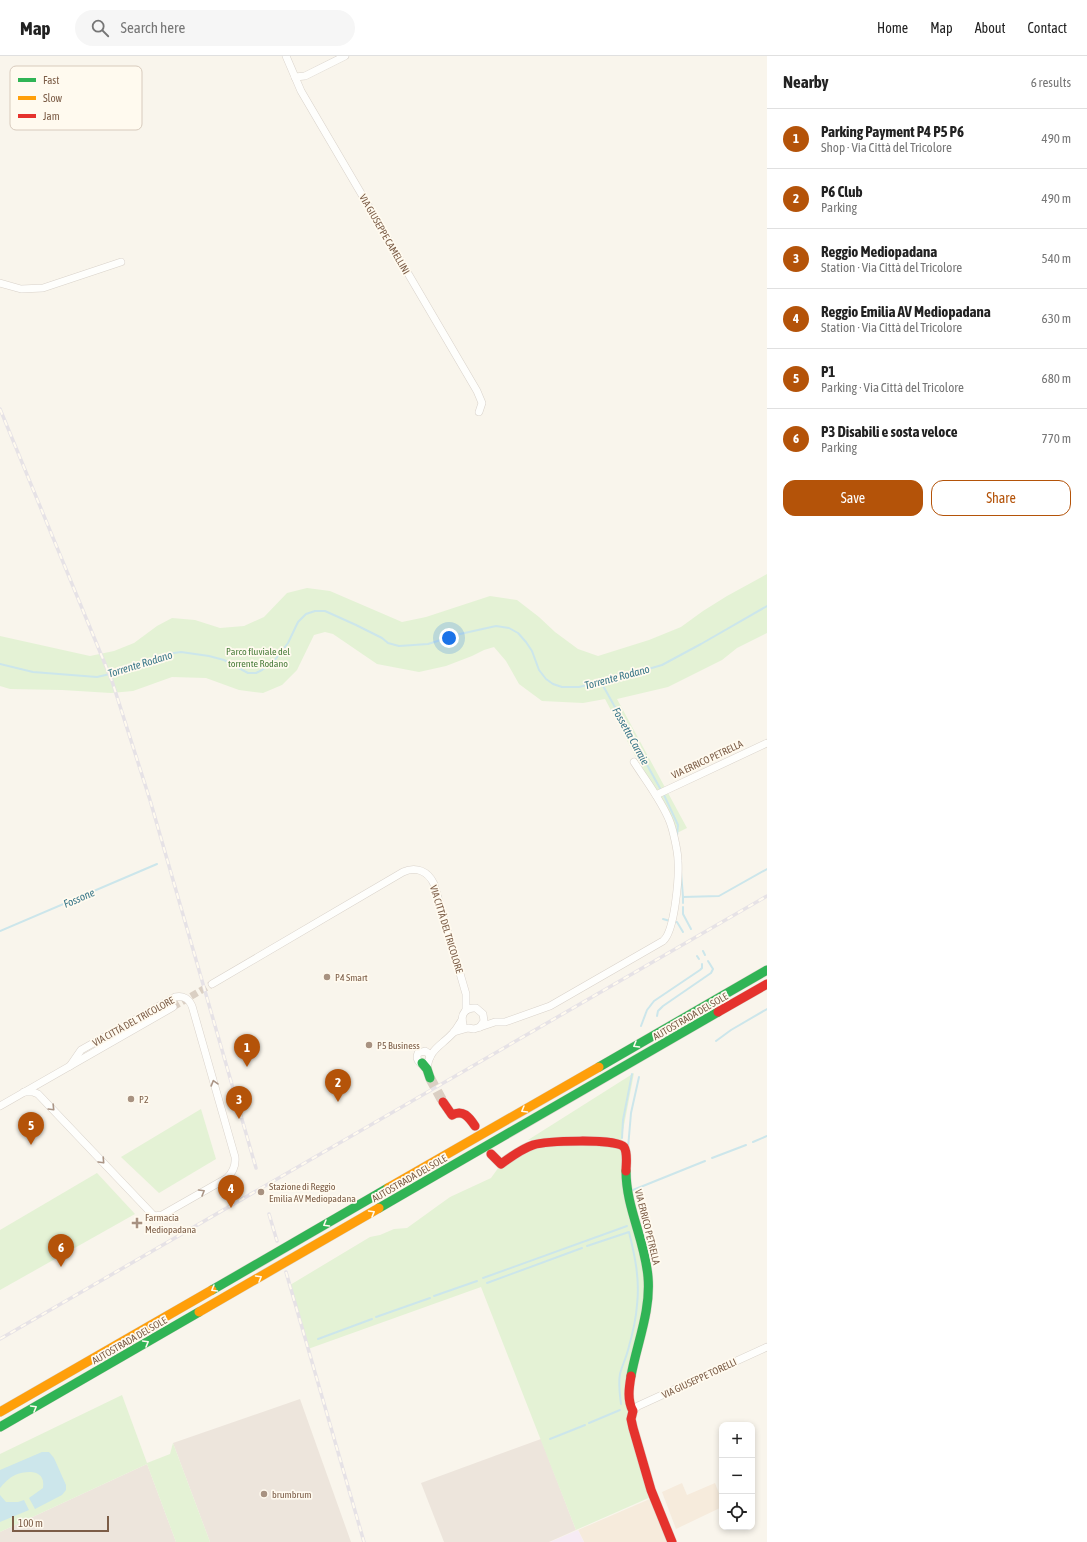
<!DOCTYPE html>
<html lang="en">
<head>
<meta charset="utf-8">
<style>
	:root { --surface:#fff; --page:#f6f6f6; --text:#222; --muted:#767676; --line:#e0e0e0; --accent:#b45309 }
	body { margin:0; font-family:"Asap Condensed",sans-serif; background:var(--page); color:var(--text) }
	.controls { position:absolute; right:12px; bottom:12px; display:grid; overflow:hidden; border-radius:8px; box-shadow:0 2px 6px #0003 }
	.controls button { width:36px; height:36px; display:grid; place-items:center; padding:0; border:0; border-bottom:1px solid var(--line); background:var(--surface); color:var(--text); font:20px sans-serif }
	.scale { position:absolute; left:12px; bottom:10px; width:97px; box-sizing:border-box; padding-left:4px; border:2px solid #7c5d47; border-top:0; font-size:11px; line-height:14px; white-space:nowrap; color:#7c5d47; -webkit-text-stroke:3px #fffaef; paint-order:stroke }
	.you { position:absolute; left:449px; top:582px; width:14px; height:14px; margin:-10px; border:3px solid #fff; border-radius:50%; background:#1a73e8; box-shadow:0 0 0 6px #1a73e833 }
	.badge { display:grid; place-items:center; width:26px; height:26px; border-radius:50%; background:var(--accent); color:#fff; font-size:13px; font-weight:700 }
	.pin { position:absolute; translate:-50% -33px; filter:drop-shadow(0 1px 2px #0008) }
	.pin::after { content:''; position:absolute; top:21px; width:14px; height:12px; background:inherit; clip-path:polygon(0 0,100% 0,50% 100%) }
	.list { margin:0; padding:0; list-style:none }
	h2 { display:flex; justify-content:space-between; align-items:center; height:52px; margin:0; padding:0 16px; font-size:17px }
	h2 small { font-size:13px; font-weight:400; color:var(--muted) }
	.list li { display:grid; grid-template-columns:26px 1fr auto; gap:12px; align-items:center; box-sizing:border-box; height:60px; padding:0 16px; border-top:1px solid var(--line) }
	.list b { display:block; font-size:15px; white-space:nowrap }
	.list p { margin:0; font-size:13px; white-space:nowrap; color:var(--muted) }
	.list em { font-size:13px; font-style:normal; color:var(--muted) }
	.actions { display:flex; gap:8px; padding:12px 16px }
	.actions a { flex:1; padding:9px 0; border:1px solid var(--accent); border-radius:12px; text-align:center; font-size:14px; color:var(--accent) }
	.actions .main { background:var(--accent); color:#fff }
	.icon { flex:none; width:22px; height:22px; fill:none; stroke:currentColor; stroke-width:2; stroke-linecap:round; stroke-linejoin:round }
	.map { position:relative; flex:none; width:767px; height:1486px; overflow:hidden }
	header { display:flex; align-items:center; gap:24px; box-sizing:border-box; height:56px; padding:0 20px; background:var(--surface); border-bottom:1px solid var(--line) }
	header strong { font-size:19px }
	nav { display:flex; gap:22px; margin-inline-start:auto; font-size:14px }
	.search { width:280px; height:36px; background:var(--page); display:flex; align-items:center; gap:10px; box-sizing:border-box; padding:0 14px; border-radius:22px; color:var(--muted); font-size:15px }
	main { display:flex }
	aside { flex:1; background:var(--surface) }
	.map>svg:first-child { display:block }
	.residential { fill:#f6ebdc }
	.industrial { fill:#ede5dc }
	.education { fill:#f6ebf4 }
	.green { fill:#e4f2d5 }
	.water { fill:#cce6eb }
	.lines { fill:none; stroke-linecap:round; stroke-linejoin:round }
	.stream { stroke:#cce6eb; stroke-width:2 }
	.street-tunnel { stroke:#dacfc3; stroke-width:7; stroke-dasharray:7 3.5; stroke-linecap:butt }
	.secondary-tunnel { stroke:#dacfc3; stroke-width:10; stroke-dasharray:10 5; stroke-linecap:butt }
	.street-casing { stroke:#d9d2ca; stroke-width:8 }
	.fast-casing { stroke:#d9d1c8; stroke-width:10 }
	.slow-casing { stroke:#d9d1c8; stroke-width:10 }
	.jam-casing { stroke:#d9d1c8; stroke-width:10 }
	.street { stroke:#fefefc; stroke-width:7 }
	.fast { stroke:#30b455; stroke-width:9 }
	.slow { stroke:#ff9f0a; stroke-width:9 }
	.jam { stroke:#e5322d; stroke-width:9 }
	.rail-casing { stroke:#e6e2e6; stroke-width:3.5 }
	.rail { stroke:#fffaef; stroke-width:2; stroke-dasharray:6; stroke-linecap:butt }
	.oneway { stroke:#fffaef }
	.oneway2 { stroke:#aa9586 }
	.poi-dot { fill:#a89281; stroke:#fffaef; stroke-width:1.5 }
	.labels { text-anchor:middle; stroke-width:3.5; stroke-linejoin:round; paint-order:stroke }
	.street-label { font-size:10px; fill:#7c5d47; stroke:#fffaef }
	.park-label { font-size:10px; fill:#4a7d3b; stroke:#fffaef }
	.poi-label { font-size:10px; fill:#7c5d47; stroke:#fffaef; text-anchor:start }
	.water-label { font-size:11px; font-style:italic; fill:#3b788a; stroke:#fffaef }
	.key { fill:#fffaef; stroke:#d8cbbd; stroke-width:1 }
	.key-label { font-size:11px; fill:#7c5d47 }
</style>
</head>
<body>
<header>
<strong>Map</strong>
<div class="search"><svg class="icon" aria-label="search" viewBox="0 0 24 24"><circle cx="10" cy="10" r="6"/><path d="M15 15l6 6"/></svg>Search here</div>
<nav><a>Home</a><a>Map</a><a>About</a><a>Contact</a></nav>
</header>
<main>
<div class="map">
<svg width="767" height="1486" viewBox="0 0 767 1486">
	<rect width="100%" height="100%" fill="#f9f5ec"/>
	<!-- residential -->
	<g class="residential">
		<polygon points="682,1427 687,1439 715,1427 722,1445 722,1451 676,1473 662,1436"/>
		<polygon points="652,1442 670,1486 584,1486 578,1474"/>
	</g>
	<!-- industrial -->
	<g class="industrial">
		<polygon points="300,1343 351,1486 210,1486 173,1387"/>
		<polygon points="541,1383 576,1474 549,1486 444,1486 421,1427"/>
		<polygon points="147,1408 176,1486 0,1486 0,1476"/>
	</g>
	<!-- education -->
	<polygon class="education" points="578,1474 584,1486 550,1486"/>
	<!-- green -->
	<g class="green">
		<polygon points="767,518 767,577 737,592 722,604 668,631 617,643 687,772 679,776 674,775 658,737 640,709 605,643 583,647 542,645 519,628 506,605 494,591 484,594 472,600 446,610 419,616 377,608 333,578 325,576 314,579 297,614 282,629 263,637 239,634 206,622 172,621 133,635 111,637 62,634 10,633 0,630 0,580 90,600 114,595 134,587 157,570 172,562 195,564 220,572 244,570 264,561 287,537 307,532 330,535 402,566 426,561 490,540 517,544 539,561 555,576 578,593 598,600 649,584 681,571 703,555 727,540"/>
		<polygon points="634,1017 621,1085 548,1083 528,1084"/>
		<polygon points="201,1053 216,1103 159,1137 121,1101"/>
		<polygon points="620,1088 648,1218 629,1333 653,1440 576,1474 481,1231 308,1293 290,1229 370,1181 380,1179 394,1173 407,1172 450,1141 491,1122 501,1108 530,1090"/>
		<polygon points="97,1117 135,1158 0,1234 0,1174"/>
		<polygon points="122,1339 147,1407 170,1398 173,1387 210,1486 176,1486 147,1408 0,1476 0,1398"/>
	</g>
	<!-- water -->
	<g class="water">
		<path d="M 42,1396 L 49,1396 L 54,1402 L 66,1429 L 66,1434 L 62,1439 L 35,1453 L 29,1442 L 43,1432 C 46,1413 27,1414 15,1419 C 9,1422 4,1427 0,1432 L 0,1414 Z"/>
		<polygon points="0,1439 6,1446 18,1446 24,1444 29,1454 0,1466"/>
	</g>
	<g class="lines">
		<!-- stream -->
		<g class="stream">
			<polyline points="0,608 33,616 97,621 127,614 167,598 181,596 209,600 224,604 248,617 256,617 262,614 274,605 288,587 298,566 306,558 315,555 325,555 356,569 382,582 388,587 399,590 428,588 460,578 496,570 509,572 518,577 526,586 532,595 539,614 546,623 553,628 562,631 579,631 621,621 662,609 701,588 767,550"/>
			<polyline points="601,626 661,734"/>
			<polyline points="664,739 678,769 677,780"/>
			<polyline points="681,816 683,841 719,840 767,813"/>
			<polyline points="683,841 683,847"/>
			<polyline points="683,851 683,858 691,873"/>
			<polyline points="663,863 670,865"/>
			<polyline points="675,866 677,866 683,876"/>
			<polyline points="0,875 157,808"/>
			<polyline points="703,895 705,899"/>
			<polyline points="697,900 699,903"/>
			<polyline points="657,960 658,955 663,950 711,917 713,913 708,905"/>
			<polyline points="641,970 647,954 654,945 700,914 702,912 702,908"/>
			<polyline points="716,985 731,974 767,953"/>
			<polyline points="622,1082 623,1064 632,1018"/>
			<polyline points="753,1086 767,1080"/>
			<polyline points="628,1092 631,1057 639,1021"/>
			<polyline points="712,1102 746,1089"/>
			<polyline points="633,1134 705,1105"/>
			<path d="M 587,1190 L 629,1176 C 635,1200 640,1224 637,1249 C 636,1264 632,1280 628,1294 C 626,1302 622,1310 620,1318 C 618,1328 620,1339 621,1348"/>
			<polyline points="483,1222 627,1170"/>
			<polyline points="487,1227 582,1192"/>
			<polyline points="434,1240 477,1225"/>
			<polyline points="376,1261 430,1242"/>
			<polyline points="318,1283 372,1263"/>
			<polyline points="589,1367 620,1354"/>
			<polyline points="550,1383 585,1369"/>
		</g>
		<!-- street-tunnel -->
		<polyline class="street-tunnel" points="173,951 212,928"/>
		<!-- secondary-tunnel -->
		<polyline class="secondary-tunnel" points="430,1022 443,1046"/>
		<!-- street casing -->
		<g class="street-casing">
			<g id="street">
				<polyline points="286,0 301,35 477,335 482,347 479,356"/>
				<polyline points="295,21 305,20 345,0"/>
				<polyline points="0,227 21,233 43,232 121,206"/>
				<polyline points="656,739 767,687"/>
				<path d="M 212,928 L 403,816 C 416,810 428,815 434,828 L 466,938 L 466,954"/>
				<path d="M 463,968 C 460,958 466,951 476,952 L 483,958 L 484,965 L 480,971"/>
				<path d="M 454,976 L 468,972 L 474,973 L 495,966 L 505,966 L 550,950 L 663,885 C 675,875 679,821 678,805 C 678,796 673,774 670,766 C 662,745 646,725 634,706"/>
				<path d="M 426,1007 L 420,1007 C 417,1004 416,1001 418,997 L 425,995 L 428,997 L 430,1001"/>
				<path d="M 427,1013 C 429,993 441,990 453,977 C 457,973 459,968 462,964"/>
				<path d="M 24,1036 L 33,1036 L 38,1038 L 154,1160 L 162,1159 L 227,1122 C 233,1116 236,1110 235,1101 L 192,950 C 189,943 183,939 175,941 L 81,994 L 70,1010"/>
				<polyline points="0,1050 173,951"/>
				<polyline points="633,1355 638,1350 767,1291"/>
			</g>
		</g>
		<!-- fast casing -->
		<g class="fast-casing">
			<g id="fast">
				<polyline points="422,1007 427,1013 430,1022"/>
				<polyline points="599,1011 767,914"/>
				<path d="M 626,1115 C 626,1152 645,1184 648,1221 C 651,1255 637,1287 631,1320"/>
				<polyline points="379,1152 718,956"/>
				<polyline points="212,1234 388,1132"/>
				<polyline points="0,1371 199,1256"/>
			</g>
		</g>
		<!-- slow casing -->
		<g class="slow-casing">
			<g id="slow">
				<polyline points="388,1132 599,1011"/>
				<polyline points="199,1256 379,1152"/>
				<polyline points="0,1356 212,1234"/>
			</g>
		</g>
		<!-- jam casing -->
		<g class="jam-casing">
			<g id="jam">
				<polyline points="718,956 767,928"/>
				<path d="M 443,1046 L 452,1059 C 463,1053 469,1061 475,1070"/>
				<path d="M 491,1098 L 501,1108 C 511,1101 521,1093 533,1089 C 545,1085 616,1082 624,1091 C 628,1097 626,1108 626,1115"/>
				<path d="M 631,1320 C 629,1332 627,1344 633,1355 L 631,1363 L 633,1372 L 651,1434 L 672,1486"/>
			</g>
		</g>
		<!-- street -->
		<use href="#street" class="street"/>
		<!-- fast -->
		<use href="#fast" class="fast"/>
		<!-- slow -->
		<use href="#slow" class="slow"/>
		<!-- jam -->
		<use href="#jam" class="jam"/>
		<!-- rail casing -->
		<g class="rail-casing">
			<g id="rail">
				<polyline points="0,353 112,625 150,744 256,1112"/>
				<polyline points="269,1158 277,1185"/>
				<polyline points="286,1216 364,1486"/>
				<polyline points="0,1283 767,840"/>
			</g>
		</g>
		<!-- rail -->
		<use href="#rail" class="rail"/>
	</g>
	<!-- one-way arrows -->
	<defs><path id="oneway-chevron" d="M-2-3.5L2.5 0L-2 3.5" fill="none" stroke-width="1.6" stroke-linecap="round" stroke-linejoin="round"/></defs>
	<g class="oneway">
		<use href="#oneway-chevron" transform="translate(636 989) rotate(150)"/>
		<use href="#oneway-chevron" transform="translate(524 1054) rotate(150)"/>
		<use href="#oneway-chevron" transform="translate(372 1157) rotate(-30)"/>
		<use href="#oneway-chevron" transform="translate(326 1168) rotate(150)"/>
		<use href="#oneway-chevron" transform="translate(259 1222) rotate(-30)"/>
		<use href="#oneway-chevron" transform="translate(214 1233) rotate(150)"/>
		<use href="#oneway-chevron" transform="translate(146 1287) rotate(-30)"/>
		<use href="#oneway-chevron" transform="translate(34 1352) rotate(-30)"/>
	</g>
	<g class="oneway2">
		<use href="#oneway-chevron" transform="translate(214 1027) rotate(-106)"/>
		<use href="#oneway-chevron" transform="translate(52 1052) rotate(46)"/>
		<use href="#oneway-chevron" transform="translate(102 1105) rotate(47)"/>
		<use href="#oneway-chevron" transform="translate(202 1136) rotate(-30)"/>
	</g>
	<!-- markers -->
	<g class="poi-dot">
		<circle cx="327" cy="921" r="4"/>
		<circle cx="369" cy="989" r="4"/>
		<circle cx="131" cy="1043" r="4"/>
		<circle cx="261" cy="1136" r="4"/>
		<path d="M135 1161h4v4h4v4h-4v4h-4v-4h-4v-4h4z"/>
		<circle cx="264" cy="1438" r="4"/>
	</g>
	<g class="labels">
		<!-- street labels -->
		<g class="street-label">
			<text transform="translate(385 178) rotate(60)" y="4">VIA GIUSEPPE CAMELLINI</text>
			<text transform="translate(707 703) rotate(-25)" y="4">VIA ERRICO PETRELLA</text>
			<text transform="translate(447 873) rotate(73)" y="4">VIA CITTÀ DEL TRICOLORE</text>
			<text transform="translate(690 960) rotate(-30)" y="4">AUTOSTRADA DEL SOLE</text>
			<text transform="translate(133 965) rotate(-29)" y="4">VIA CITTÀ DEL TRICOLORE</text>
			<text transform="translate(409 1122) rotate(-30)" y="4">AUTOSTRADA DEL SOLE</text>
			<text transform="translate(648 1171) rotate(76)" y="4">VIA ERRICO PETRELLA</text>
			<text transform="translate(129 1284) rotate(-30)" y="4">AUTOSTRADA DEL SOLE</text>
			<text transform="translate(699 1322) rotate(-25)" y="4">VIA GIUSEPPE TORELLI</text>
		</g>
		<!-- park labels -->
		<g class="park-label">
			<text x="258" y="599">Parco fluviale del<tspan x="258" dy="12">torrente Rodano</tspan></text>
		</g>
		<!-- poi labels -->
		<g class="poi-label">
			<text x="335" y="925">P4 Smart</text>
			<text x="377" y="993">P5 Business</text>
			<text x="139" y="1047">P2</text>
			<text x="269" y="1134">Stazione di Reggio<tspan x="269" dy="12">Emilia AV Mediopadana</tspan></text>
			<text x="145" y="1165">Farmacia<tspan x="145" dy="12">Mediopadana</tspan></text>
			<text x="272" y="1442">brumbrum</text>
		</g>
		<!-- water labels -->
		<g class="water-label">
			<text transform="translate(140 608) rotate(-17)" y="4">Torrente Rodano</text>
			<text transform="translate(617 621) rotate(-15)" y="4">Torrente Rodano</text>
			<text transform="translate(631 680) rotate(61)" y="4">Fossetta Carraie</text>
			<text transform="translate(79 842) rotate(-23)" y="4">Fossone</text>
		</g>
	</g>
	<!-- legend -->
	<rect x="10" y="10" width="132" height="64" rx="6" class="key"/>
	<rect x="18" y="22" width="18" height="4" fill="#30b455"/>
	<rect x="18" y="40" width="18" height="4" fill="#ff9f0a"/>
	<rect x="18" y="58" width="18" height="4" fill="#e5322d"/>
	<g class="key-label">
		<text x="43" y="28">Fast</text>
		<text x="43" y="46">Slow</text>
		<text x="43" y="64">Jam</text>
	</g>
</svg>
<div class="controls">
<button>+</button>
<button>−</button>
<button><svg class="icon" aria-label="locate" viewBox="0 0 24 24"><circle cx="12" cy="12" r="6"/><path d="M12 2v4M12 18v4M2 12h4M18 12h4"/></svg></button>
</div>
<div class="scale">100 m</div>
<div class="you"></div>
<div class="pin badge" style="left:247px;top:1011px">1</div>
<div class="pin badge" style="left:338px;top:1046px">2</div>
<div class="pin badge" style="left:239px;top:1063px">3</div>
<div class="pin badge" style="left:231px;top:1152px">4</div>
<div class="pin badge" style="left:31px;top:1089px">5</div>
<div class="pin badge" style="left:61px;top:1211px">6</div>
</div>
<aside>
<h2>Nearby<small>6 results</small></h2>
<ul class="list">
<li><span class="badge">1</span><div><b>Parking Payment P4 P5 P6</b><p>Shop · Via Città del Tricolore</p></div><em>490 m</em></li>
<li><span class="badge">2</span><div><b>P6 Club</b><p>Parking</p></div><em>490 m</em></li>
<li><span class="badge">3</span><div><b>Reggio Mediopadana</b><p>Station · Via Città del Tricolore</p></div><em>540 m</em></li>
<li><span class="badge">4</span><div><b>Reggio Emilia AV Mediopadana</b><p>Station · Via Città del Tricolore</p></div><em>630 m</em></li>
<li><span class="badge">5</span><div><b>P1</b><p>Parking · Via Città del Tricolore</p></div><em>680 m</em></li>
<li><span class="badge">6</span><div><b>P3 Disabili e sosta veloce</b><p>Parking</p></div><em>770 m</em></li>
</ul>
<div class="actions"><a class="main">Save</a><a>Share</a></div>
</aside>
</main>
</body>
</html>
